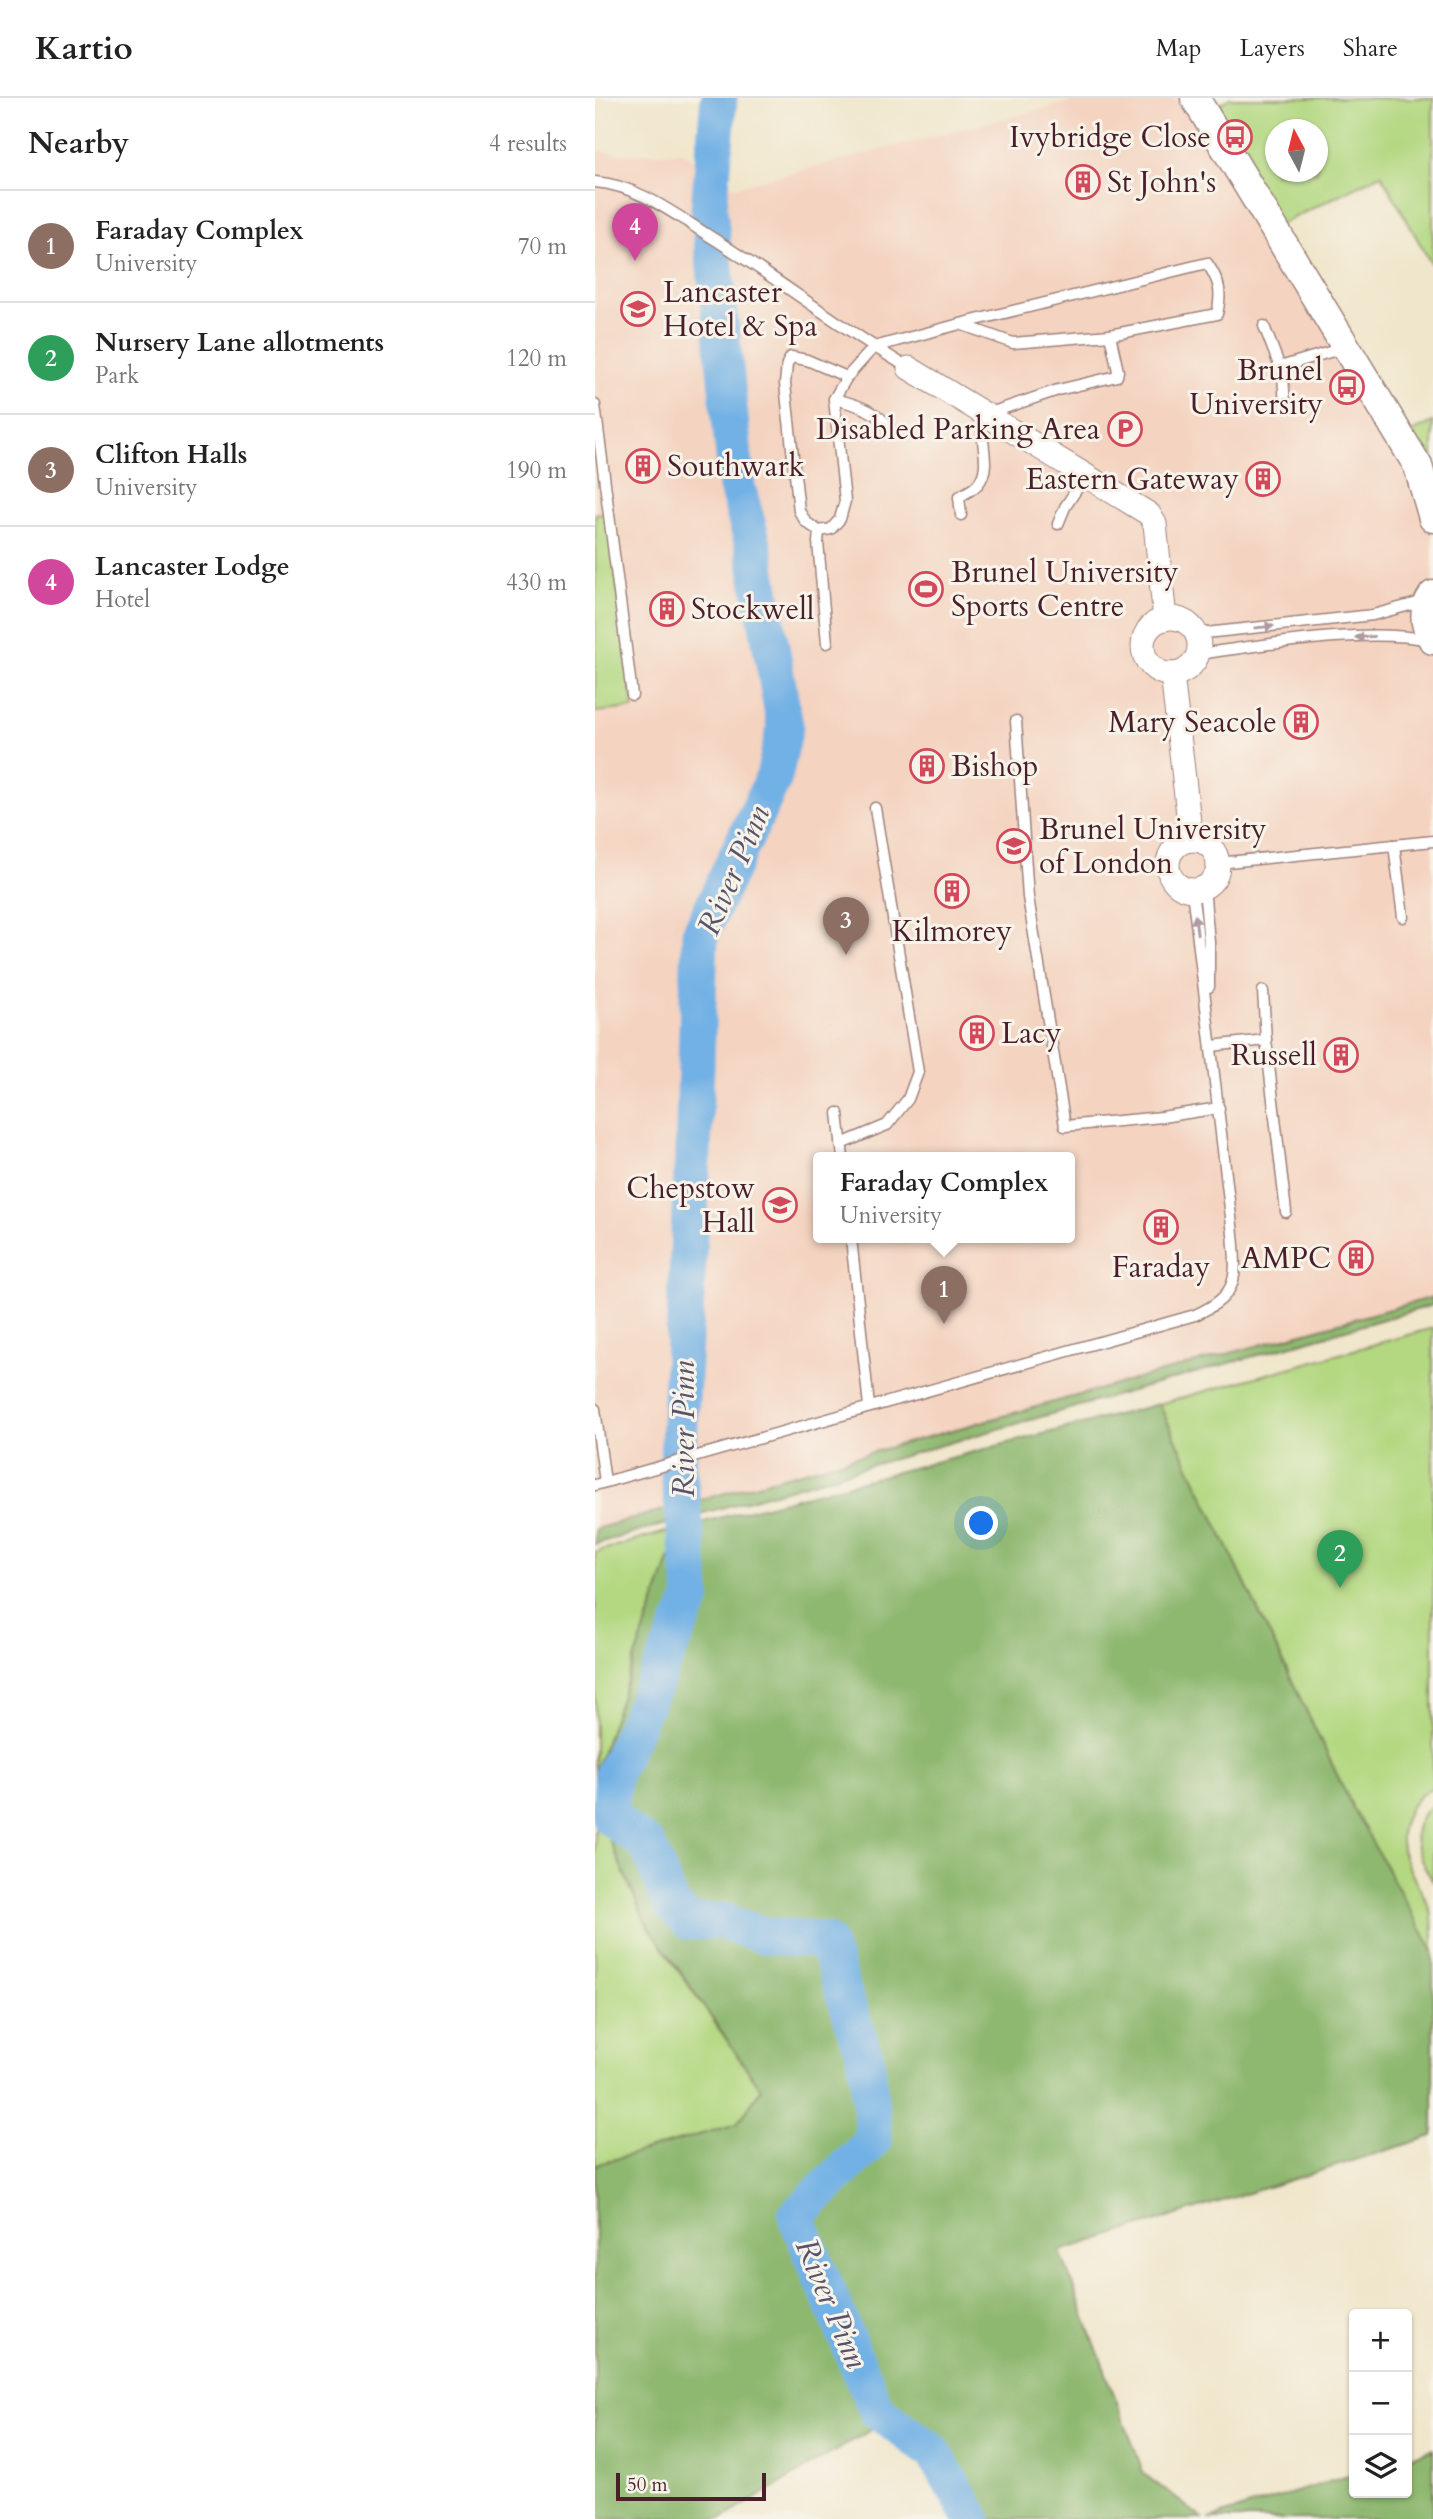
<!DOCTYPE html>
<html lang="en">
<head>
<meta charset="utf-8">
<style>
	:root { --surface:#fff; --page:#f2f2f2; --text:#222; --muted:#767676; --line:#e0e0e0; --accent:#2563eb }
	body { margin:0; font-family:Cardo,serif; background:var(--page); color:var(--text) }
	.controls { position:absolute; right:21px; bottom:21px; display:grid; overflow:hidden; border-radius:7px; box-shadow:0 2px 5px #0004 }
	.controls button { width:63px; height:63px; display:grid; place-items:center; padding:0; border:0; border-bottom:2px solid var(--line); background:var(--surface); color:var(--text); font:35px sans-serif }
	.compass { position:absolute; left:670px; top:21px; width:63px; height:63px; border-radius:50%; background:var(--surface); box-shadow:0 2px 5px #0004; rotate:353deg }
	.scale { position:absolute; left:21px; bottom:18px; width:150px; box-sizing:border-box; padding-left:7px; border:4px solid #4a1f2b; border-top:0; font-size:19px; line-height:24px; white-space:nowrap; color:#4a1f2b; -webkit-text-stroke:5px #f7f3e8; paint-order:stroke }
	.you { position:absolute; left:387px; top:1426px; width:24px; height:24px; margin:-18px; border:5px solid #fff; border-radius:50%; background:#1a73e8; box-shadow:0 0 0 10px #1a73e833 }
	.badge { display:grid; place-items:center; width:46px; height:46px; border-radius:50%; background:var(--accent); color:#fff; font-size:23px; font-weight:700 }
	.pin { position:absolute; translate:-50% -58px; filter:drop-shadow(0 2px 4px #0008) }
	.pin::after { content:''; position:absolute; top:37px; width:24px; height:21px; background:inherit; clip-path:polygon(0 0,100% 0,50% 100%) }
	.popup { position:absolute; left:218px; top:1054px; width:262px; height:91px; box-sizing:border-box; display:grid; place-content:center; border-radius:7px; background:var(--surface); filter:drop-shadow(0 2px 5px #0005); font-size:23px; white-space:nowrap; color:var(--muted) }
	.popup b { font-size:26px; color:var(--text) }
	.popup::after { content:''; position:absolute; left:50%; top:100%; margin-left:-14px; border:14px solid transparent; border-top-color:var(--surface) }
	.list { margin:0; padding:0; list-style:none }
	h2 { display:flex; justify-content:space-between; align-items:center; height:91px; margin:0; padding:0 28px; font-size:30px }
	h2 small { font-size:23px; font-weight:400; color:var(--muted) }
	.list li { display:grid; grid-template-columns:46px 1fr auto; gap:21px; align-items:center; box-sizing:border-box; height:112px; padding:0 28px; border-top:2px solid var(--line) }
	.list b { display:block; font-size:26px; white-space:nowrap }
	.list p { margin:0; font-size:23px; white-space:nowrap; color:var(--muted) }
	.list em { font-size:23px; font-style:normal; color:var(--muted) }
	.icon { flex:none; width:38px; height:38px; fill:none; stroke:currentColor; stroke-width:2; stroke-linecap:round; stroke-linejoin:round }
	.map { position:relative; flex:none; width:838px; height:2421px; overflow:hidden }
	header { display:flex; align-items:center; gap:42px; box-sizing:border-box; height:98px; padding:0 35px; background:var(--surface); border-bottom:2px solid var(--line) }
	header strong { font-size:33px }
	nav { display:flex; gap:38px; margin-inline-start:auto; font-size:24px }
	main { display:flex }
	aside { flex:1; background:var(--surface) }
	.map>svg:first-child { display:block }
	.built { fill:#f4d3c0; fill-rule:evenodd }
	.green { fill:#b3d881; stroke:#7e7c56; stroke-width:2; fill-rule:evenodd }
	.forest { fill:#8eb86f; stroke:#6c6c4d; stroke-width:2 }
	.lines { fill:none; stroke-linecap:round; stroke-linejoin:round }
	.river { stroke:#72b1e5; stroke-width:37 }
	.service-casing { stroke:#9d827b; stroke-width:13 }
	.minor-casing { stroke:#9d827b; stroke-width:25 }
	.tertiary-casing { stroke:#9d827b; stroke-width:31 }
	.service { stroke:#fff; stroke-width:10 }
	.minor { stroke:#fff; stroke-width:23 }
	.tertiary { stroke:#fff; stroke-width:28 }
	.oneway { fill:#ae9aa0 }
	.labels { text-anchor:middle; stroke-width:6; stroke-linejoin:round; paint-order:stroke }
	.poi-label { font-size:30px; fill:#4a1f2b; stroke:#f7f3e8; text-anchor:end }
	.water-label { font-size:32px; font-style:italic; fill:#58526c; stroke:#f7f3e8 }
</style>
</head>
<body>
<header>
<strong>Kartio</strong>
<nav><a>Map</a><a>Layers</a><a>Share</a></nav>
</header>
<main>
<aside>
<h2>Nearby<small>4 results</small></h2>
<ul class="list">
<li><span class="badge" style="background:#8d6e63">1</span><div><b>Faraday Complex</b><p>University</p></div><em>70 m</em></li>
<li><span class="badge" style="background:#2e9e5b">2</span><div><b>Nursery Lane allotments</b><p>Park</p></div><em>120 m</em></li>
<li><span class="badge" style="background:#8d6e63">3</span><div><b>Clifton Halls</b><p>University</p></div><em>190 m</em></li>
<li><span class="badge" style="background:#d1479c">4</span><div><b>Lancaster Lodge</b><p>Hotel</p></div><em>430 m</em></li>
</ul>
</aside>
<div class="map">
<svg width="838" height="2421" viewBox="0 0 838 2421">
	<rect width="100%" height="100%" fill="#f7f3e8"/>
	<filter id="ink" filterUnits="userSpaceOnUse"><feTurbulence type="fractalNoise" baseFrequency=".0143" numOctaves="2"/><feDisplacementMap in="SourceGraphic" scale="14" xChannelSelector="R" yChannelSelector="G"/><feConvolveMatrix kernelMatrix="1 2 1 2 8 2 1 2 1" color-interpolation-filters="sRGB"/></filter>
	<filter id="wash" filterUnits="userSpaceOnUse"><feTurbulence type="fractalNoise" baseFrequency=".00686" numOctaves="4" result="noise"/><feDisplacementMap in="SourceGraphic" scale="28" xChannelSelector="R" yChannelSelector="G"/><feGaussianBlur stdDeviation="1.57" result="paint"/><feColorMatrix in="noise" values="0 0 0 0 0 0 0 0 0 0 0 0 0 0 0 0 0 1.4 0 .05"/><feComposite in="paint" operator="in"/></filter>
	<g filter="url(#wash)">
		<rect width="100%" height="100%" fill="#f0e6cb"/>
		<!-- built -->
		<path class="built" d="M 491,0 L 600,0 L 800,341 L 838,437 L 838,1199 L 0,1431 L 0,53 L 34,56 L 87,54 L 140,89 ZM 223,1060 L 475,1060 L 475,1140 L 223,1140 Z"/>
		<!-- green -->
		<g class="green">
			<path d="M 635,0 L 838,0 L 838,169 L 786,76 L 680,129 L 609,15 ZM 680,32 L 722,32 L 722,74 L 680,74 Z"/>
			<polygon points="838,324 838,406 800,342"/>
			<polygon points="13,414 38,610 0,614 0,416"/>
			<path d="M 838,1230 L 838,1689 C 826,1696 818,1703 812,1716 C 792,1755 826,1782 837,1817 C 838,1828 838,1844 838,1856 L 757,1708 L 564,1306 Z"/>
			<polygon points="85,1430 0,1675 0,1454"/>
			<path d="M 838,1707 L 838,1784 C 823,1756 807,1731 838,1707 Z"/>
			<polygon points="0,1708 49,1821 85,1875 166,1991 142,2026 0,2067"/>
		</g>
		<!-- forest -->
		<g class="forest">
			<polygon points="838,1199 838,1207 0,1446 0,1431"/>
			<polygon points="564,1306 757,1708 838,1853 838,2038 465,2153 549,2376 608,2421 366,2421 330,2363 281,2329 126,2421 0,2421 0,2067 142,2026 166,1991 49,1821 0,1708 0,1675 85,1430"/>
			<polygon points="838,2351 838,2421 614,2421 759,2376 759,2395 812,2395 812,2360"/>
		</g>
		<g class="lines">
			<!-- river -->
			<polyline class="river" points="124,0 114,110 142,389 158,446 190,628 179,679 105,836 99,1031 83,1366 98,1499 18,1677 15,1719 53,1748 76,1806 94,1824 127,1823 171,1838 231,1843 272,1965 279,2042 201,2118 282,2313 338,2354 378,2421"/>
		</g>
	</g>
	<g filter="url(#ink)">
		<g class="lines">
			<!-- service casing -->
			<g class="service-casing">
				<g id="service">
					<path d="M 0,84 C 42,87 81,117 116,139 C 183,181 246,230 314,270"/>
					<polyline points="669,228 688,277 690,308"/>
					<polyline points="685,269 738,253 748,248"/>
					<path d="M 252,279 L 239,301 L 250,403 L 245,421 L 236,431 L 224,433 L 211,424 L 204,413 L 190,286 L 192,266 L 196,259 L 212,262 L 252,279 L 279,249 L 365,226 L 418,245 L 515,237 L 622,216 C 627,194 625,184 612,165 L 365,226"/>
					<path d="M 239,301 C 258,305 282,313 294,329"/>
					<polyline points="0,307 37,597"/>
					<path d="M 366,417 L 364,399 C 370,395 379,391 383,386 C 400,365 379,337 392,316 L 463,292 L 522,278 L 523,273 L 515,237"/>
					<polyline points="463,426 470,409 491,377"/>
					<polyline points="224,433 223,444 232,545"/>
					<polyline points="601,536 778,517 830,503"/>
					<path d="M 603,556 C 672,547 768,529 835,542"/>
					<polyline points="421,623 433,799 470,1028 567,1019 624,1010"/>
					<polyline points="799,747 808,819"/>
					<polyline points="623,765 838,743"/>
					<polyline points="609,790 614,844 614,889"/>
					<polyline points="668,893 671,942 691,1114"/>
					<polyline points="616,948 671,942"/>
					<polyline points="243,1015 248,1060"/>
					<polyline points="246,1046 292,1027 313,1001 323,974 280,710"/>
					<polyline points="256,1140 274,1308"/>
					<polyline points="0,1311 10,1384"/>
					<path d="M 0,1387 L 600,1217 C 644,1197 642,1180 638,1136 L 601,825 L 598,801 L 593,792"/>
				</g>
			</g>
			<!-- minor casing -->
			<g class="minor-casing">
				<g id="minor">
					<polyline points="314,270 554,416 560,426 570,521"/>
					<circle cx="576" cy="548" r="28"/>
					<polyline points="577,576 596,742"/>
					<circle cx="598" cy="767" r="25"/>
				</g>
			</g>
			<!-- tertiary casing -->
			<g class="tertiary-casing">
				<g id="tertiary">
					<polyline points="600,0 823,368 838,420"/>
					<path d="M 838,497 C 827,512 829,527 838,542"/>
				</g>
			</g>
			<!-- service -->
			<use href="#service" class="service"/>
			<!-- minor -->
			<use href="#minor" class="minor"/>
			<!-- tertiary -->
			<use href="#tertiary" class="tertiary"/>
		</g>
		<!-- one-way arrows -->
		<defs><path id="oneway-solid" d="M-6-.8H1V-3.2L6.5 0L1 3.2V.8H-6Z" transform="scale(1.75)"/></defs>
		<g class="oneway">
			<use href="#oneway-solid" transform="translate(669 529) rotate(-6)"/>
			<use href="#oneway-solid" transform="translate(770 539) rotate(177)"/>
			<use href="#oneway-solid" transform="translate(601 827) rotate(-97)"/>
		</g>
	</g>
	<!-- icons -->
	<defs>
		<g id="bus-ring" transform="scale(1.75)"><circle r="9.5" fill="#f7f3e8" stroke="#d1495b" stroke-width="1.5"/><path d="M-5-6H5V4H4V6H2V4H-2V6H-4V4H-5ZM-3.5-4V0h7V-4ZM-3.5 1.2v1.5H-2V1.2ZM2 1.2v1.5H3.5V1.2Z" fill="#d1495b"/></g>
		<g id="building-ring" transform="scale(1.75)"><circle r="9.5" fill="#f7f3e8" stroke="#d1495b" stroke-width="1.5"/><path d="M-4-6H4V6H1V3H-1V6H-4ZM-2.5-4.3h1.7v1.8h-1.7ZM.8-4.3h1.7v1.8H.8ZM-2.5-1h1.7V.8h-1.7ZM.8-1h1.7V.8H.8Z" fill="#d1495b"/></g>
		<g id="university-ring" transform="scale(1.75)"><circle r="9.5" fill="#f7f3e8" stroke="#d1495b" stroke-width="1.5"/><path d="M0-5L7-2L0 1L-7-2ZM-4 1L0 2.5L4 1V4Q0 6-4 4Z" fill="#d1495b"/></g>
		<g id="parking-ring" transform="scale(1.75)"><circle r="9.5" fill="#f7f3e8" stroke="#d1495b" stroke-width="1.5"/><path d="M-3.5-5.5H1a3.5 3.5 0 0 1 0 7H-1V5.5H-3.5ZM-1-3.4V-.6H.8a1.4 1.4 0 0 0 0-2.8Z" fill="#d1495b"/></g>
		<g id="stadium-ring" transform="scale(1.75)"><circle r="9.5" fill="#f7f3e8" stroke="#d1495b" stroke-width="1.5"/><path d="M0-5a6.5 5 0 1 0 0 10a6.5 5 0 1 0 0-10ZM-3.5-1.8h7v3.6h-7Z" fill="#d1495b"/></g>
	</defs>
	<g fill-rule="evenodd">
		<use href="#bus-ring" x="640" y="39"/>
		<use href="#building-ring" x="488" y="84"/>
		<use href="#university-ring" x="43" y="211"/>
		<use href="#bus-ring" x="752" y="289"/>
		<use href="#parking-ring" x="530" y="331"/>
		<use href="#building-ring" x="48" y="368"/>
		<use href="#building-ring" x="668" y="381"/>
		<use href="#stadium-ring" x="331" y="491"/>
		<use href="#building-ring" x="72" y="511"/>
		<use href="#building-ring" x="706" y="624"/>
		<use href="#building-ring" x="332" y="668"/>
		<use href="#university-ring" x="419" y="748"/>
		<use href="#building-ring" x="357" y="793"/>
		<use href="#building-ring" x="382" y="935"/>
		<use href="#building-ring" x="746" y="957"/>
		<use href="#university-ring" x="185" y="1107"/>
		<use href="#building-ring" x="566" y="1129"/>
		<use href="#building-ring" x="761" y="1160"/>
	</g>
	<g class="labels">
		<!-- poi labels -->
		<g class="poi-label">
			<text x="616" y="49">Ivybridge Close</text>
			<text x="512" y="94" text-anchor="start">St John's</text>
			<text x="68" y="204" text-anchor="start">Lancaster<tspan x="68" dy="34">Hotel &amp; Spa</tspan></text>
			<text x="728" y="282">Brunel<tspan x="728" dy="34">University</tspan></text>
			<text x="505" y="341">Disabled Parking Area</text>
			<text x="72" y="378" text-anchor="start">Southwark</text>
			<text x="644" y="391">Eastern Gateway</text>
			<text x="356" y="484" text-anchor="start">Brunel University<tspan x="356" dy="34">Sports Centre</tspan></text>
			<text x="96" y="521" text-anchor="start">Stockwell</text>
			<text x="682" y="634">Mary Seacole</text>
			<text x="356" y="678" text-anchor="start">Bishop</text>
			<text x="444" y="741" text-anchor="start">Brunel University<tspan x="444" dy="34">of London</tspan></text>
			<text x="357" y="843" text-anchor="middle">Kilmorey</text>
			<text x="406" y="945" text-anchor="start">Lacy</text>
			<text x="722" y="967">Russell</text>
			<text x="160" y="1100">Chepstow<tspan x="160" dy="34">Hall</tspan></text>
			<text x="736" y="1170">AMPC</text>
			<text x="566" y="1179" text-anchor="middle">Faraday</text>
		</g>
		<!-- water labels -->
		<g class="water-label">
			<text transform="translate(138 772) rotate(-67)" y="11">River Pinn</text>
			<text transform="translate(88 1331) rotate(-90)" y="11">River Pinn</text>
			<text transform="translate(237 2205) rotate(67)" y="11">River Pinn</text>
		</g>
	</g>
</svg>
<div class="controls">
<button>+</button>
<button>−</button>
<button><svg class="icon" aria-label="layers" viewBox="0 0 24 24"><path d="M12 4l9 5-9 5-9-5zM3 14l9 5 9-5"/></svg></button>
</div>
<svg class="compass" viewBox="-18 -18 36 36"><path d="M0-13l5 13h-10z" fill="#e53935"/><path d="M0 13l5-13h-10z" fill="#767676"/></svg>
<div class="scale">50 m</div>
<div class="you"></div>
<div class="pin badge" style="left:349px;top:1226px;background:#8d6e63">1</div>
<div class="popup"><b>Faraday Complex</b>University</div>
<div class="pin badge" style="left:745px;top:1490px;background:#2e9e5b">2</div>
<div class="pin badge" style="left:251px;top:857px;background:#8d6e63">3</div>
<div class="pin badge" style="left:40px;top:163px;background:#d1479c">4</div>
</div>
</main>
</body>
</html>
